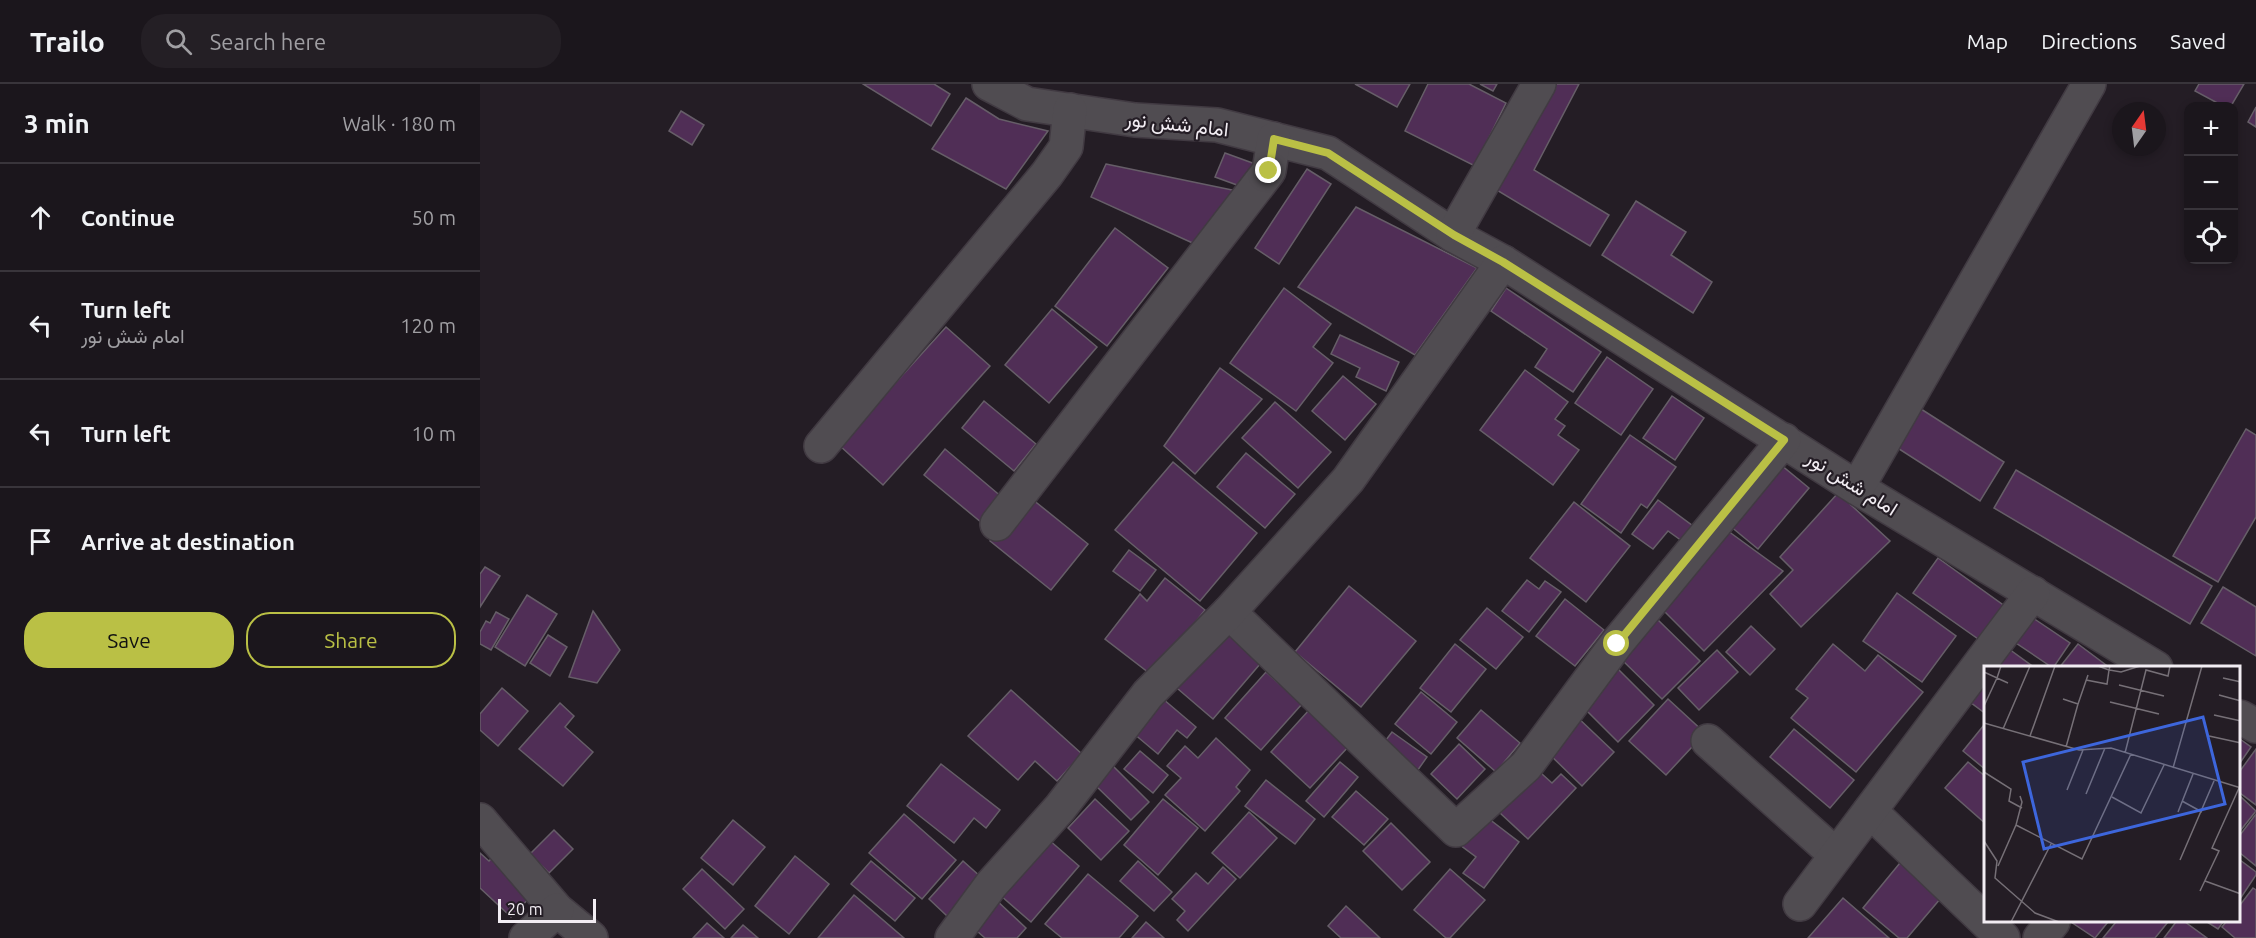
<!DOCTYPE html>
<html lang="en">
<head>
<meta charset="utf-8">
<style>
	:root { --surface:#1b161c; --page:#241f25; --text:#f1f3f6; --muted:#a09fa3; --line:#39353b; --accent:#bac045 }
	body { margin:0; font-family:Ubuntu,Vazirmatn,sans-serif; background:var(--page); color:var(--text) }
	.controls { position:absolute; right:18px; top:18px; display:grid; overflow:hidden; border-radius:12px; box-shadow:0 3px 9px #0003 }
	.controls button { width:54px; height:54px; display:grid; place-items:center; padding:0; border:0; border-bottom:2px solid var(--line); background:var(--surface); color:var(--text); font:30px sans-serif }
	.compass { position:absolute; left:1632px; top:18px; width:54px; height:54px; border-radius:50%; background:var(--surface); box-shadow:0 3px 9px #0003; rotate:14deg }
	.scale { position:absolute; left:18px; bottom:15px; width:98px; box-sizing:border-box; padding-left:6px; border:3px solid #f2edf3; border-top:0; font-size:16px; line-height:21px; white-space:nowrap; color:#f2edf3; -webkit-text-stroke:4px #241d25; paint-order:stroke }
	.stop { position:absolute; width:18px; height:18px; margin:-14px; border:4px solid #bac045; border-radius:50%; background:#fff }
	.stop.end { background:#bac045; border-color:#fff; box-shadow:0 2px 6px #0008 }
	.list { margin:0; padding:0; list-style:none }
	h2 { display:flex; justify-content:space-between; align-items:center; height:78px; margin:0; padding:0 24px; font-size:26px }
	h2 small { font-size:20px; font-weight:400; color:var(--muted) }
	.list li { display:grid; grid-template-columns:39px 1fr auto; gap:18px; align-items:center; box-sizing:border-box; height:108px; padding:0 24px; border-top:2px solid var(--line) }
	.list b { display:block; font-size:22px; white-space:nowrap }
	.list p { margin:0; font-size:20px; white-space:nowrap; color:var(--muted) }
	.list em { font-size:20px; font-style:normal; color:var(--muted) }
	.actions { display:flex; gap:12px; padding:18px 24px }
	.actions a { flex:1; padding:14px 0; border:2px solid var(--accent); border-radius:24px; text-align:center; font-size:21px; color:var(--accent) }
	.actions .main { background:var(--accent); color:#111 }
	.icon { flex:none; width:33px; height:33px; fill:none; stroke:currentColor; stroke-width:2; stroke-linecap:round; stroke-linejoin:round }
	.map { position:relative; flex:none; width:1776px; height:854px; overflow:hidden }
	header { display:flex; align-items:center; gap:36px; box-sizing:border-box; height:84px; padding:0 30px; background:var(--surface); border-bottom:2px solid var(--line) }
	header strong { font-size:28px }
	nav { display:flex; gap:33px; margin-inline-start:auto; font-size:21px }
	.search { width:420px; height:54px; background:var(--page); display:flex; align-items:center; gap:15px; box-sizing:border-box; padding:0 21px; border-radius:24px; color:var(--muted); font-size:22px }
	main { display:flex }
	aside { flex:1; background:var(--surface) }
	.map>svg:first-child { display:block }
	.building { fill:#502e56; stroke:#665e68; stroke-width:1.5 }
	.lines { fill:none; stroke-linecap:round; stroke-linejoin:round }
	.minor-casing { stroke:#413a42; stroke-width:36 }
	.minor { stroke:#504c51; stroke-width:33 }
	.route { stroke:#bac045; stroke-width:8 }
	.labels { text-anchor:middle; stroke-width:4.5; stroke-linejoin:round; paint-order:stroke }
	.street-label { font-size:20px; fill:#f2edf3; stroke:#241d25 }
	.inset-road { fill:none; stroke:#767077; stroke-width:1.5 }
	.view { fill:#3d66dc; fill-opacity:0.15; stroke:#3d66dc; stroke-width:3 }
	.inset-edge { fill:none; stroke:#f2edf3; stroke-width:3 }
</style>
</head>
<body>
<header>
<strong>Trailo</strong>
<div class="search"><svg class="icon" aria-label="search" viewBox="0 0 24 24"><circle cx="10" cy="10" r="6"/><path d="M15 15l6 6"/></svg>Search here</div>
<nav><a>Map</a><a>Directions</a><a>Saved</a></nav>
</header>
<main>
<aside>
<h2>3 min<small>Walk · 180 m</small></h2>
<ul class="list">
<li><svg class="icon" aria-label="ahead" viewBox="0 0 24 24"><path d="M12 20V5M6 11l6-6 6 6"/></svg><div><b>Continue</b></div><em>50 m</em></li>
<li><svg class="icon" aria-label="left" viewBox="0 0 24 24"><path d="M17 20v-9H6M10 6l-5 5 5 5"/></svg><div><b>Turn left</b><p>امام شش نور</p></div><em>120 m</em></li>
<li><svg class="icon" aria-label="left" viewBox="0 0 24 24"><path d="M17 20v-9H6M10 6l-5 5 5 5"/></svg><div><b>Turn left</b></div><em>10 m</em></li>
<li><svg class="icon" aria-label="arrive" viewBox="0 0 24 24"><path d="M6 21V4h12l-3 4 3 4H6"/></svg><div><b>Arrive at destination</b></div></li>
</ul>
<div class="actions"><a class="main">Save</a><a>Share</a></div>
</aside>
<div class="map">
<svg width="1776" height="854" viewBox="0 0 1776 854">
	<rect width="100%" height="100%" fill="#241d25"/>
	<!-- building -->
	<g class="building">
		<polygon points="383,0 454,0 470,10 451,42"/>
		<polygon points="875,0 930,0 917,23"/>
		<polygon points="948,0 989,0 1026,19 995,82 925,47"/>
		<polygon points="1000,0 1017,0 1013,7"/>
		<polygon points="1072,0 1099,0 1054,86 1129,131 1110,162 1015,105"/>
		<polygon points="1719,0 1764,0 1751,22 1743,22 1715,7"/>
		<polygon points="486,14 519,35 568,47 526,105 452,65"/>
		<polygon points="1776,23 1776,43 1768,38"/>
		<polygon points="201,27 224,41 212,61 189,47"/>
		<polygon points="745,69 778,81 768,105 735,93"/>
		<polygon points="626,80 757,107 717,161 611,113"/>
		<polygon points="827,85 851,100 799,180 775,164"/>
		<polygon points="1156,117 1206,148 1191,171 1232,198 1213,229 1122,171"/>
		<polygon points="876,123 997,184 935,271 818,203"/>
		<polygon points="635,144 688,184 627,262 575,222"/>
		<polygon points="804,204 851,240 833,263 853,279 816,327 750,279"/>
		<polygon points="1026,204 1121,268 1093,308 1055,283 1067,265 1011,227"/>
		<polygon points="572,225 617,263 569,319 525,281"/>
		<polygon points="466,243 510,282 403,401 359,361"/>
		<polygon points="860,251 919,278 906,307 876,293 880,284 851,270"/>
		<polygon points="1127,273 1173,305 1141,351 1095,319"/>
		<polygon points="740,284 782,315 715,390 684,362"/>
		<polygon points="1045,286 1088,318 1075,335 1085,342 1078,351 1099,366 1073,401 1000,346"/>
		<polygon points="863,292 896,320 865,356 832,327"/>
		<polygon points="1192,312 1224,334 1195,376 1163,354"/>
		<polygon points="504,317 556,360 534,387 482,344"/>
		<polygon points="795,318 851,368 818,404 762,354"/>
		<polygon points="1441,325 1524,378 1500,417 1416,363"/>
		<polygon points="1766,345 1776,351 1776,433 1738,498 1693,472"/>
		<polygon points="1150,351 1196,383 1167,424 1161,420 1141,449 1101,420"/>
		<polygon points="465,365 523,414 502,439 444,391"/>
		<polygon points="766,369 815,410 785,444 737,403"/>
		<polygon points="1295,376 1329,404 1278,465 1244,437"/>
		<polygon points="693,378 777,449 720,517 635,446"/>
		<polygon points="1536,386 1732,502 1710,540 1514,424"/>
		<polygon points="1358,409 1410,457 1321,543 1290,510 1313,486 1300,473"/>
		<polygon points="547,411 608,460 571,506 510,457"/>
		<polygon points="1178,416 1213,442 1202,457 1188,447 1173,465 1152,450"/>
		<polygon points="1094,418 1150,462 1106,518 1050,474"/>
		<polygon points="1248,447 1303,487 1224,567 1183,526"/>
		<polygon points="649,466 676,486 660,507 633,487"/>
		<polygon points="1458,474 1526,523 1501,557 1433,509"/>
		<polygon points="5,483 20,492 0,523 0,490"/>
		<polygon points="685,494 725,526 673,592 625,555 660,510 667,517"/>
		<polygon points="1047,496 1059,505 1065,497 1081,508 1049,548 1022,527"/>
		<polygon points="869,502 936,557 881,623 815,568"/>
		<polygon points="1743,503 1776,523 1776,572 1721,539"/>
		<polygon points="1417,509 1476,552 1442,598 1383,557"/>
		<polygon points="47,511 77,530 45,582 15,563"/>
		<polygon points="1085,515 1124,546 1095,582 1056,552"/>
		<polygon points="1007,524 1043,553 1016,585 980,556"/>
		<polygon points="113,527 140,566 117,599 89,593"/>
		<polygon points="16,528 29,535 11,566 0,560 0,548 6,537 10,539"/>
		<polygon points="1553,534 1590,559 1573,584 1536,559"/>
		<polygon points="1177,535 1220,577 1182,615 1139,573"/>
		<polygon points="744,538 786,573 733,635 691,599"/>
		<polygon points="1271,542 1295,565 1270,591 1246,568"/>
		<polygon points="68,551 87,563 70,592 50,579"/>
		<polygon points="975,560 1006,585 971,628 940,604"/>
		<polygon points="1353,560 1385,587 1398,571 1443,608 1376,688 1311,634 1328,614 1316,605"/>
		<polygon points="1598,560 1630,584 1579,584"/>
		<polygon points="1529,565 1555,584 1515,584"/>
		<polygon points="1237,566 1258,588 1219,626 1198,604"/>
		<polygon points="1136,583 1174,621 1138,658 1099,619"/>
		<polygon points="786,588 822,620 781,666 745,634"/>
		<polygon points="1506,596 1506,630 1490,618"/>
		<polygon points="22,604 48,627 18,662 0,646 0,630"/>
		<polygon points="531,606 602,670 577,697 555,677 538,696 488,652"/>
		<polygon points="941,608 977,638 951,670 915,640"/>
		<polygon points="676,609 716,643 707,654 697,646 678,670 647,644"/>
		<polygon points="1188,615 1225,649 1186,691 1149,657"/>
		<polygon points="80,619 94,632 85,643 113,668 83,702 39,665"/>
		<polygon points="829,626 869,662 830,704 791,668"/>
		<polygon points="1001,626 1040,659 1016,688 977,654"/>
		<polygon points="1095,631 1134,668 1102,702 1063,664"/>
		<polygon points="1504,641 1506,642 1506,686 1483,667"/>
		<polygon points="1314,645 1374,696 1350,724 1290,673"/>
		<polygon points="912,648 947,673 935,690 899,665"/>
		<polygon points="736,654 770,686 756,703 760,707 725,747 685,711 701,694 687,682 705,662 718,674"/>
		<polygon points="1760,655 1771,663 1760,679"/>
		<polygon points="979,660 1005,685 977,715 951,690"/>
		<polygon points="1776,665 1776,721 1760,709 1760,687"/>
		<polygon points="660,667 688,691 673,709 644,685"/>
		<polygon points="860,678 878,693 844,733 826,717"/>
		<polygon points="1488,678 1506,693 1506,740 1465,704"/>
		<polygon points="461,680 520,726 506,744 494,734 474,759 427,722"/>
		<polygon points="1051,680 1072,699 1081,690 1096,704 1048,755 1020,729 1033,715"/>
		<polygon points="632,681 669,718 651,736 613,699"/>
		<polygon points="786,696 835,735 815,760 765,722"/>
		<polygon points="876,707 908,735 884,761 852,733"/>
		<polygon points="1760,712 1776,727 1760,747"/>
		<polygon points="615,715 649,747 621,776 588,744"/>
		<polygon points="683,715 718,744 678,791 644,761"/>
		<polygon points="769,728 797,754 760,794 732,769"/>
		<polygon points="1000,728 1039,758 1004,804 983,789 996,773 976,758"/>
		<polygon points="424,730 476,776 442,815 389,769"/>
		<polygon points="1776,730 1776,782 1760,769 1760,751"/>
		<polygon points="253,736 285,763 253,801 221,774"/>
		<polygon points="911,739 950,778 922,806 883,767"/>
		<polygon points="74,746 93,765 69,789 50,770"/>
		<polygon points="561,749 599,782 551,838 512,804"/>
		<polygon points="18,768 57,806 31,833 0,804 0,769 9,777"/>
		<polygon points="315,772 349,800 309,850 275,822"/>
		<polygon points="1424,774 1466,808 1427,854 1419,854 1383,824"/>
		<polygon points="1760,776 1776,788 1776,791 1760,815"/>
		<polygon points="391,777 435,814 415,837 371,800"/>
		<polygon points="483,777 502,794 467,832 449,815"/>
		<polygon points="658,777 692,808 674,827 640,797"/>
		<polygon points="743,783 756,795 708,847 697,836 705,827 692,815 716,789 728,800"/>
		<polygon points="222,785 264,825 245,845 203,805"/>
		<polygon points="970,785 1005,816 970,854 966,854 934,826"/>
		<polygon points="608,790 658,832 639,854 582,854 565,840"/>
		<polygon points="1773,804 1776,806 1776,854 1755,854 1742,843 1746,838 1760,838 1760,821"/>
		<polygon points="374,811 424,854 338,854"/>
		<polygon points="514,814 546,844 537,854 505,854 490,841"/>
		<polygon points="1363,814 1409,854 1328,854"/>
		<polygon points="866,822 900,854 861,854 848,842"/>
		<polygon points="666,838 684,854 652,854"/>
		<polygon points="1591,838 1628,838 1615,854"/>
		<polygon points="1636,838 1688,838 1675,854 1623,854"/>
		<polygon points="1696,838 1705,838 1727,854 1684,854"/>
		<polygon points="1727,838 1743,838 1738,845"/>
		<polygon points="227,839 244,854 213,854"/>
		<polygon points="263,841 278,854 251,854"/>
	</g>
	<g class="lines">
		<!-- minor casing -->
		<g class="minor-casing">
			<g id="minor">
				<polyline points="509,0 547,20 655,36 737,41 848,69 973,151 1023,178 1377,404 1676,584"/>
				<polyline points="973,151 1059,0"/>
				<polyline points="341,362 567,90 586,63 590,26"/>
				<polyline points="1377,404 1609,0"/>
				<polyline points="517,440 789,87 794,55"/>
				<polyline points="749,528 976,746 1046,682 1137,559 1304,356"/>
				<polyline points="1760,633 1776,642"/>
				<polyline points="1228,657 1356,771"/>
				<polyline points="1390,727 1523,854"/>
				<polyline points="0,736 77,826 111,854"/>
				<polyline points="1320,820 1553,509"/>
				<polyline points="46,854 77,826"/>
				<polyline points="472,854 511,801 580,724 668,610 749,528 868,396 1023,178"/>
				<polyline points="1560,854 1573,838"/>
			</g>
		</g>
		<!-- minor -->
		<use href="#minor" class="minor"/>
	</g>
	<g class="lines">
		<!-- route -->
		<polyline class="route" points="789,87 794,55 848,69 974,151 1023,178 1304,356 1137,560"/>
	</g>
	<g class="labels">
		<!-- street labels -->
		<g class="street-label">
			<text transform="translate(697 40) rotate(6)" y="7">امام شش نور</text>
			<text transform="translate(1372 399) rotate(32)" y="7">امام شش نور</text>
		</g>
	</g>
	<!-- overview -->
	<g transform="translate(1504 582)">
		<rect width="256" height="256" fill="#241d25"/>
		<path class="inset-road" d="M 126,0 L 125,4 L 137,6 L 156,0M 0,6 L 13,12 L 17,0M 239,12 L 257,16M 102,14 L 123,18 L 125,4 L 114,0M 135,19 L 180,30M 235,29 L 257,35M 79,33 L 94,38 L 82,81M 126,36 L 175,48M 94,38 L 104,9M 0,40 L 13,12 L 24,17M 230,49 L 257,55M 0,57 L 95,84 L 127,82 L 257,122M 19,63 L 46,0M 46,70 L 71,0M 225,70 L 257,77M 141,87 L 162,4 L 184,10 L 186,0M 189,102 L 218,0M 0,106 L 27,123 L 25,135 L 38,142M 83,124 L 99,84M 102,128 L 121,82M 36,130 L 38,136 L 32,159 L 98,193 L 147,88M 128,131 L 157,147 L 180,99M 198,135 L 218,146M 194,146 L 209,108M 0,175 L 13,195 L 11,212 L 51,247 L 75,256M 196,194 L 230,115M 14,200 L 32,159M 221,215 L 257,228M 216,225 L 235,185 L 228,182 L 255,122M 27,256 L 67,178"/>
		<path class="view" d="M 219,51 L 241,138 L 60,183 L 39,96 Z"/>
		<rect width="256" height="256" class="inset-edge"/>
	</g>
</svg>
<div class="controls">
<button>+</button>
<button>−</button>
<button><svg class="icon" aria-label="locate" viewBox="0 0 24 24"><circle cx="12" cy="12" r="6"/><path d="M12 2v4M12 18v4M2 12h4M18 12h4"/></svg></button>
</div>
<svg class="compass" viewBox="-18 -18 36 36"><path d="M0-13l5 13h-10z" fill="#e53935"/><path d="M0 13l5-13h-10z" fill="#a09fa3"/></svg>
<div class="scale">20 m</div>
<div class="stop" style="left:1137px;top:560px"></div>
<div class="stop end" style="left:789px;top:87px"></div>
</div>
</main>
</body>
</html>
